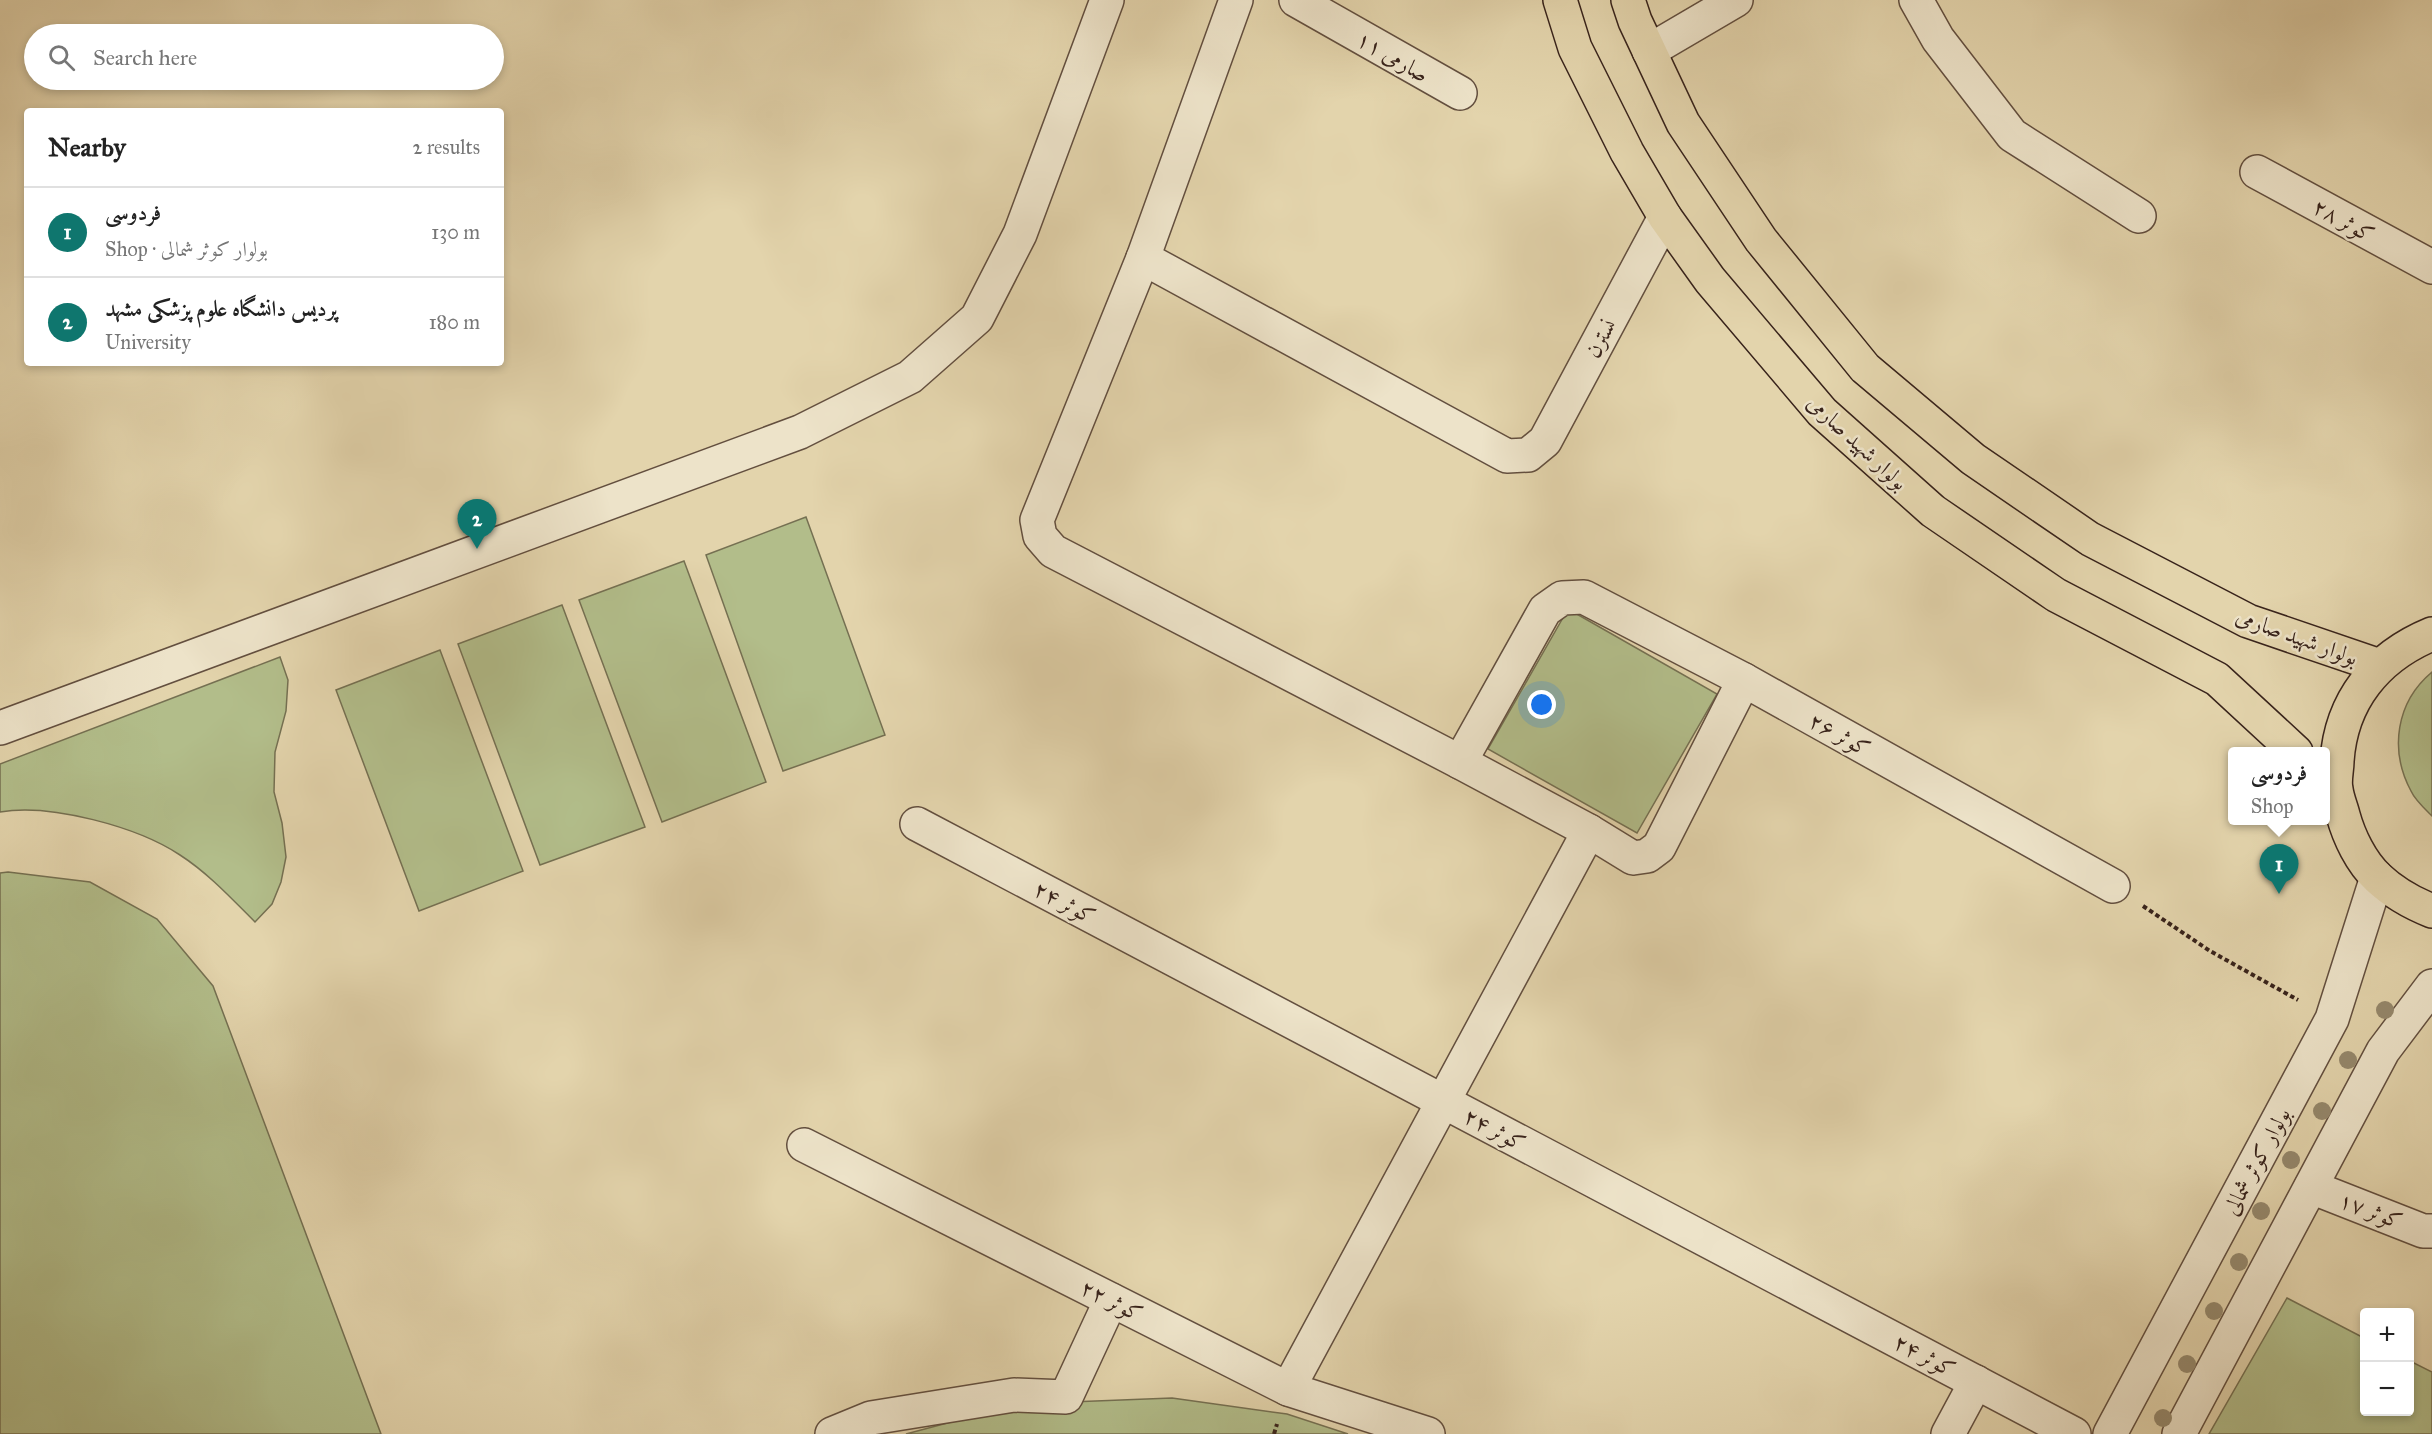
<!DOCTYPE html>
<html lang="en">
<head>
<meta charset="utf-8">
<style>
	:root { --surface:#fff; --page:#f6f6f6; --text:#222; --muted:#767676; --line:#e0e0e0; --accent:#0f766e }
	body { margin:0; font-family:"IM FELL Great Primer",Amiri,serif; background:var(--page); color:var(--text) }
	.controls { position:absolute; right:18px; bottom:18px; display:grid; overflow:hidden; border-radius:6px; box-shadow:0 3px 9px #0003 }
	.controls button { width:54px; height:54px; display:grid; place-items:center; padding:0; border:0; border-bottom:2px solid var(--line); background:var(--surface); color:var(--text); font:30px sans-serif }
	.you { position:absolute; left:1542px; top:705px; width:21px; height:21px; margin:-15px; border:4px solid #fff; border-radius:50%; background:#1a73e8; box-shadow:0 0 0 9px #1a73e833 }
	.badge { display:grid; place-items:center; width:39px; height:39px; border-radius:50%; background:var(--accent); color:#fff; font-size:20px; font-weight:700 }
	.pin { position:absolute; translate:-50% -50px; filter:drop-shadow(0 2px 3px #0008) }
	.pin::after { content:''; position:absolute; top:32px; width:21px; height:18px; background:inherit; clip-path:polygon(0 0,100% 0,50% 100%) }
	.popup { position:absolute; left:2228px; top:747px; width:102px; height:78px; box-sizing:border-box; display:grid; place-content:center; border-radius:6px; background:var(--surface); filter:drop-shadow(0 2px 4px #0005); font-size:20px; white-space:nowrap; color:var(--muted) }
	.popup b { font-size:22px; color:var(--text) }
	.popup::after { content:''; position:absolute; left:50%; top:100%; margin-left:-12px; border:12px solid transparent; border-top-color:var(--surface) }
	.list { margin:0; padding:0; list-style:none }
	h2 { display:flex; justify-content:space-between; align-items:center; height:78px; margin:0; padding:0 24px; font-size:26px }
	h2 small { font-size:20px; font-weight:400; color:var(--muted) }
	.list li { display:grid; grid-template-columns:39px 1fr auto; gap:18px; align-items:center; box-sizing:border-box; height:90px; padding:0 24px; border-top:2px solid var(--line) }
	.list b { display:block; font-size:22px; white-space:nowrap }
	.list p { margin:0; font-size:20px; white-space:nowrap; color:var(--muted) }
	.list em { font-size:20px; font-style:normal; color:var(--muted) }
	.icon { flex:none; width:33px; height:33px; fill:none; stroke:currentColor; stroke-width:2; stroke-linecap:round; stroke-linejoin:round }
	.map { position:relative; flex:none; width:2432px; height:1434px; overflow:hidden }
	.search { position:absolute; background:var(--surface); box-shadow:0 3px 9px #0003; left:24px; top:24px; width:480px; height:66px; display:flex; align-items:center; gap:15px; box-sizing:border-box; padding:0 21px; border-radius:33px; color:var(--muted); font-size:22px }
	.panel { position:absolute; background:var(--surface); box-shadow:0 3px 9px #0003; left:24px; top:108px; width:480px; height:258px; border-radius:6px }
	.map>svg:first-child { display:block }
	.green { fill:#b2bd8a; stroke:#757052; stroke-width:1.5 }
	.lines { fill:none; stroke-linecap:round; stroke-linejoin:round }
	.minor-casing { stroke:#634f3f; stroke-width:36 }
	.major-casing { stroke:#38231b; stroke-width:36 }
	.path { stroke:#38231b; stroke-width:4; stroke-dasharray:4.5 3; stroke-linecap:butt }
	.minor { stroke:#ede3c9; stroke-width:33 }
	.major { stroke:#e3d4ac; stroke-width:33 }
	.tree { fill:#95886c }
	.labels { text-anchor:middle; stroke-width:5; stroke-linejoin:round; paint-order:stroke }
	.street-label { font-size:22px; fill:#38231b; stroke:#ede3c9 }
</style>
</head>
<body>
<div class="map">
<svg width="2432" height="1434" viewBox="0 0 2432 1434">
	<rect width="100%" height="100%" fill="#e3d4ac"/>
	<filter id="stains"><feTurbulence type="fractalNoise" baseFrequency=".00333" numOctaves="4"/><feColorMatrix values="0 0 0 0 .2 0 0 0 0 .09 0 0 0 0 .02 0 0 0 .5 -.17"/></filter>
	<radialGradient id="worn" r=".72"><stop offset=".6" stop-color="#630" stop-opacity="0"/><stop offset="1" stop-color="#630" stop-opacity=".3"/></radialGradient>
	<!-- green -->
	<g class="green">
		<polygon points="806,517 885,735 783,771 706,555"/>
		<polygon points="684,561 766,782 662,822 579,600"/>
		<polygon points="562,605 645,827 540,865 458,644"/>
		<polygon points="1568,609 1717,694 1637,833 1488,749"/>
		<polygon points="440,650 523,871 419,911 336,690"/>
		<path d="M 280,657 L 288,680 L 286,711 L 275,752 L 274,792 L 282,823 L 286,857 L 281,882 L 272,904 L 255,922 C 232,899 208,873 180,855 C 138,827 50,803 0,812 L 0,764 Z"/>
		<path d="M 2432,672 L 2432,816 C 2425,809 2415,800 2411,791 C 2389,750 2396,702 2432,672 Z"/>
		<polygon points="8,872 90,882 157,919 213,986 381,1434 0,1434 0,873"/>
		<polygon points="2287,1298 2364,1338 2364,1412 2410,1412 2410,1361 2432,1372 2432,1434 2209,1434"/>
		<polygon points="1172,1398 1287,1414 1348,1434 906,1434 1019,1404"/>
	</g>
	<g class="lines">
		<!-- minor casing -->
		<g class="minor-casing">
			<g id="minor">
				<polyline points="1236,0 1143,258 1037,520 1040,536 1053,551 1460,762 1589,831 1633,858 1647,856 1659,847 1744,680"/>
				<polyline points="1296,0 1460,93"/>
				<polyline points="1916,0 1938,39 2012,135 2139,216"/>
				<polyline points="1649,51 1736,0"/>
				<polyline points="2257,172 2432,267"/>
				<polyline points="1143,258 1507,456 1528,455 1545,441 1665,217"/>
				<polyline points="0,728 800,432 910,377 977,318 1020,234 1107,0"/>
				<polyline points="1460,762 1545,610 1562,598 1584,597 1744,680 2113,886"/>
				<polyline points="917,824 2074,1434"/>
				<polyline points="804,1145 1288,1389 1428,1434"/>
				<polyline points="2311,1187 2423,1231 2432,1231"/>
				<polyline points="1288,1389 1589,831"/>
				<polyline points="832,1434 871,1418 1014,1395 1066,1397 1111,1300"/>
				<polyline points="1948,1434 1976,1382"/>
				<polyline points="2110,1434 2332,1019 2377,877"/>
				<polyline points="2179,1434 2383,1051 2432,986"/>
			</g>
		</g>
		<!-- major casing -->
		<g class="major-casing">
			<g id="major">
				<polyline points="1560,0 1575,48 1627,152 1665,217 1710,280 1822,412 1933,511 2056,595 2217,679 2296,752"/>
				<polyline points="1628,0 1635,21 1683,123 1761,240 1865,368 1973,459 2090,539 2248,621 2380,666"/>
				<path d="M 2432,634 C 2376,657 2341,701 2337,761 C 2337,770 2334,780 2336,789 C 2337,798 2341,807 2343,815 C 2349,837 2361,862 2378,878 C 2394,893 2412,903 2432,911"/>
			</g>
		</g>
		<!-- path -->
		<g class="path">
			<polyline points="2143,906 2210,951 2298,1000"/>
			<polyline points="1274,1434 1277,1424"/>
		</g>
		<!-- minor -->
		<use href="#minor" class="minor"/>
		<!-- major -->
		<use href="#major" class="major"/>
	</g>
	<!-- trees -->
	<g class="tree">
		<circle cx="2385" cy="1010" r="9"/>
		<circle cx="2348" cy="1060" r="9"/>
		<circle cx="2322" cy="1111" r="9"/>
		<circle cx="2291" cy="1160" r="9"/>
		<circle cx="2261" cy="1211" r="9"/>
		<circle cx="2239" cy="1262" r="9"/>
		<circle cx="2214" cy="1311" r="9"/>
		<circle cx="2187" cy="1364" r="9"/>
		<circle cx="2163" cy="1418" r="9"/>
	</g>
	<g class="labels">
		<!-- street labels -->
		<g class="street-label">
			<text transform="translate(1393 56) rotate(30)" y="8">صارمی ۱۱</text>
			<text transform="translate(2344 220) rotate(29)" y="8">کوثر ۲۸</text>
			<text transform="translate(1600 338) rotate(-62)" y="8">نسترن</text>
			<text transform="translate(1858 442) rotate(43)" y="8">بولوار شهید صارمی</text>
			<text transform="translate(2297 636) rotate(20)" y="8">بولوار شهید صارمی</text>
			<text transform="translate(1840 734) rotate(29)" y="8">کوثر ۲۶</text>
			<text transform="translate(1065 902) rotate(28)" y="8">کوثر ۲۴</text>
			<text transform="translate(1495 1129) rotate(28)" y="8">کوثر ۲۴</text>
			<text transform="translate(2256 1161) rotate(-62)" y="8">بولوار کوثر شمالی</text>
			<text transform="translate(2371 1210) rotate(21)" y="8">کوثر ۱۷</text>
			<text transform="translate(1112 1300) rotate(27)" y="8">کوثر ۲۲</text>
			<text transform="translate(1925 1355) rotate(28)" y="8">کوثر ۲۴</text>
		</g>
	</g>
	<rect width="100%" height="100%" filter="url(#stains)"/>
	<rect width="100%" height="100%" fill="url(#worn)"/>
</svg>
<div class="controls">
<button>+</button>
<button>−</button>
</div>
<div class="you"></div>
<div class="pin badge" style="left:2279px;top:894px">1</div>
<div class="popup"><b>فردوسی</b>Shop</div>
<div class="pin badge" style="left:477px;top:549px">2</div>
<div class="search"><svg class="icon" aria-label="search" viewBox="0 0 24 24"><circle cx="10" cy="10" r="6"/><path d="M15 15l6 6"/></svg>Search here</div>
<section class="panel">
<h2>Nearby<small>2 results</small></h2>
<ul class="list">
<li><span class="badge">1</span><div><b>فردوسی</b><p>Shop · بولوار کوثر شمالی</p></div><em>130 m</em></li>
<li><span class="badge">2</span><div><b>پردیس دانشگاه علوم پزشکی مشهد</b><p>University</p></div><em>180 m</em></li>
</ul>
</section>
</div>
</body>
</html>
